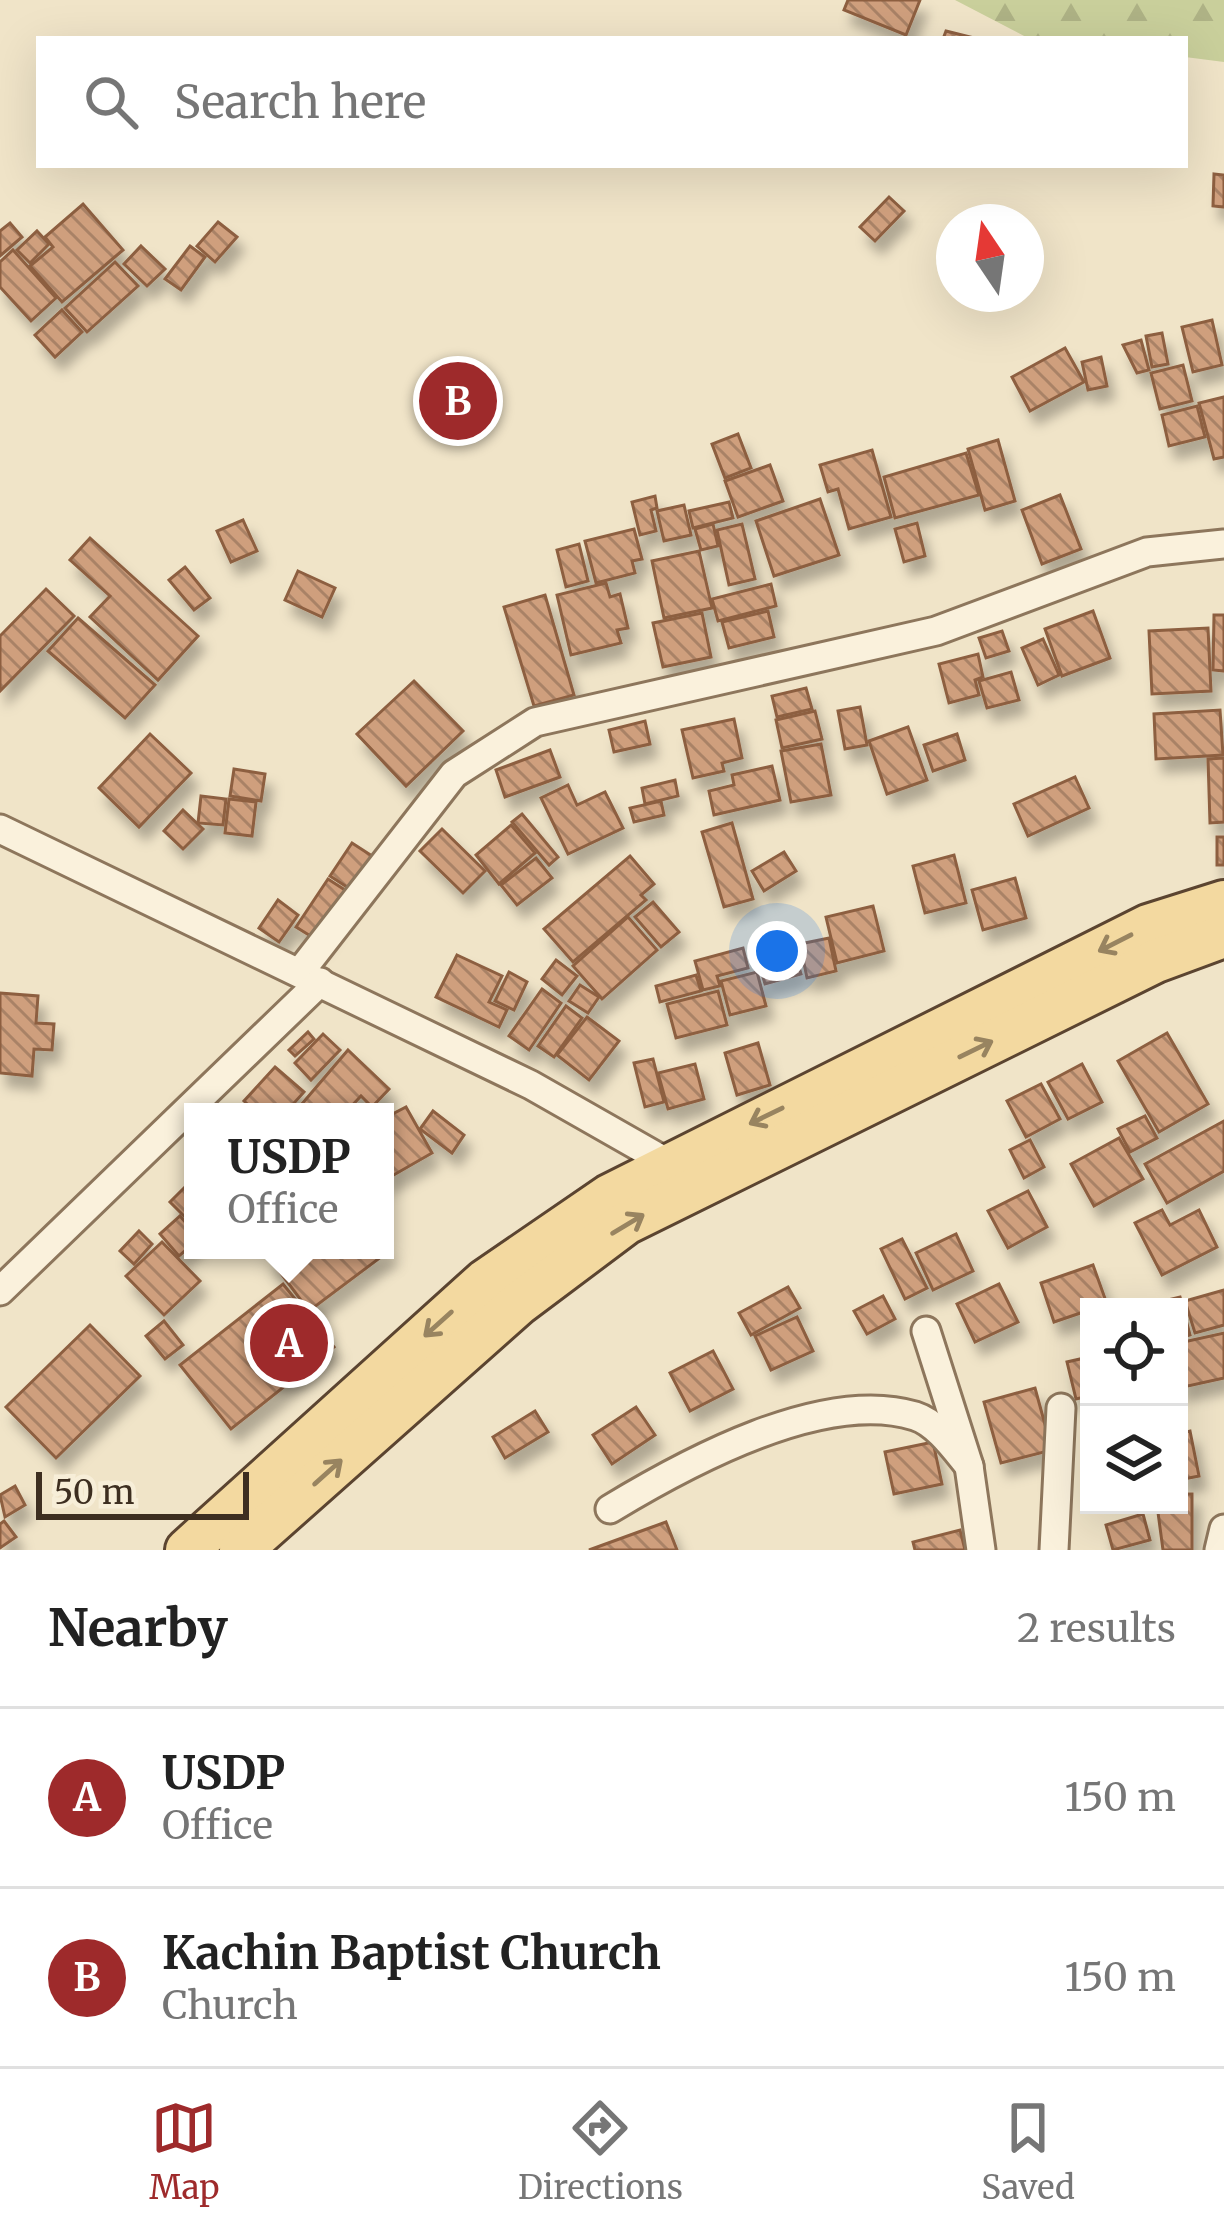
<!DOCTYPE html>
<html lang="en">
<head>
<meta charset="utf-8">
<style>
	:root { --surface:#fff; --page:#f6f6f6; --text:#222; --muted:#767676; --line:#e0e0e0; --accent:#9e2a2b }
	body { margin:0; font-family:Merriweather,serif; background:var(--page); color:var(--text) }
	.controls { position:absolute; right:36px; bottom:36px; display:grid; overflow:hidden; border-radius:0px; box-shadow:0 12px 48px #0002 }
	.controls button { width:108px; height:108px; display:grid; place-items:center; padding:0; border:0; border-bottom:3px solid var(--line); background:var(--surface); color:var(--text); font:60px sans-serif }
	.compass { position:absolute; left:936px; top:204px; width:108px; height:108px; border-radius:50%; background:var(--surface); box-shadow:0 12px 48px #0002; rotate:347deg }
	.scale { position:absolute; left:36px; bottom:30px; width:213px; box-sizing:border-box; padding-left:12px; border:6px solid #3d2e20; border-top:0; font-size:33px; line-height:42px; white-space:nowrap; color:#3d2e20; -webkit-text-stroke:9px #f7eed8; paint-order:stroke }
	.you { position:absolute; left:777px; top:951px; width:42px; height:42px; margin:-30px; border:9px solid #fff; border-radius:50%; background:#1a73e8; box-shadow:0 0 0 18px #1a73e833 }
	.badge { display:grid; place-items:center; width:78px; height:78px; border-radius:50%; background:var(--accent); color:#fff; font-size:39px; font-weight:700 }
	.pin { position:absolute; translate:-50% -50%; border:6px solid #fff; box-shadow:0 3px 12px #0006 }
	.popup { position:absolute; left:184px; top:1103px; width:210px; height:156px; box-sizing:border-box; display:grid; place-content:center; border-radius:0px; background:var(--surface); filter:drop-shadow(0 3px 9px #0005); font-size:39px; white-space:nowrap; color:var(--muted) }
	.popup b { font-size:45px; color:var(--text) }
	.popup::after { content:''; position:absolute; left:50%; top:100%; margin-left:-24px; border:24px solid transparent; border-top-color:var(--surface) }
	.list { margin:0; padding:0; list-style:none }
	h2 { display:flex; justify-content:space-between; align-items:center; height:156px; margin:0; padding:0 48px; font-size:51px }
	h2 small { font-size:39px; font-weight:400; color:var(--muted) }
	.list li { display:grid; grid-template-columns:78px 1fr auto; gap:36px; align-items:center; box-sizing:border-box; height:180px; padding:0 48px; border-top:3px solid var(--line) }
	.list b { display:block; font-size:45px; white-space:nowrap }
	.list p { margin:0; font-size:39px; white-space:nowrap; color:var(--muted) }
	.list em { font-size:39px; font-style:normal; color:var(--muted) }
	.icon { flex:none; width:66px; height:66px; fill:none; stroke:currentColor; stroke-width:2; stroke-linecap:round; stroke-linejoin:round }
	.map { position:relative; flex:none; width:1224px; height:1550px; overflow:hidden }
	.search { position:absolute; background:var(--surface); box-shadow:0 12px 48px #0002; left:36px; right:36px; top:36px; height:132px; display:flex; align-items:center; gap:30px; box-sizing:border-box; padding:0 42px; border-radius:0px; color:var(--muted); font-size:45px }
	.sheet { height:516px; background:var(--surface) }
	nav { display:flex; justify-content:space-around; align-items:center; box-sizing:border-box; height:168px; border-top:3px solid var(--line); background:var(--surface); font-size:33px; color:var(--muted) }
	nav a { display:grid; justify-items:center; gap:6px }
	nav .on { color:var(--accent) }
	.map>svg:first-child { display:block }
	.forest { fill:url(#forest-firs) }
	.building { fill:url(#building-back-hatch); stroke:#8d5f41; stroke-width:3; filter:url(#shadow) }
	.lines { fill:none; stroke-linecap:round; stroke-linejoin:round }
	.minor-casing { stroke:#8d765c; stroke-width:33 }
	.primary-casing { stroke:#5b4430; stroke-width:48 }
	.minor { stroke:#faf1dc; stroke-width:27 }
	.primary { stroke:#f3d9a0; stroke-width:42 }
	.oneway { stroke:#988460 }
</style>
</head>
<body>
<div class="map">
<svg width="1224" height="1550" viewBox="0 0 1224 1550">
	<defs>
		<pattern id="forest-firs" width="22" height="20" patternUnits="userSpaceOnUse" patternTransform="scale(3)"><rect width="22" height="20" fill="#c9cf9b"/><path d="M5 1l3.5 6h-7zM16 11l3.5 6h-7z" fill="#aeb285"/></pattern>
		<pattern id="building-back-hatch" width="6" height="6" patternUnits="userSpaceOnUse" patternTransform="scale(3)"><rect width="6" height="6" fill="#cf9f7d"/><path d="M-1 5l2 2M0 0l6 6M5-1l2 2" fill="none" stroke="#a98266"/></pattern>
		<filter id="shadow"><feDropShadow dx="7" dy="13" stdDeviation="6" flood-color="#0004"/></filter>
	</defs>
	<rect width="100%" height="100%" fill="#f0e4c8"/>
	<!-- forest -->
	<polygon class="forest" points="955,0 1224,0 1224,62 1185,57 1185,39 1028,38"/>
	<!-- building -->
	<g class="building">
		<polygon points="848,0 920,0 906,35 844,10"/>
		<polygon points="946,31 978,39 943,39"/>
		<polygon points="1214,174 1224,175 1224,207 1213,206"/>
		<polygon points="889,197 904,211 875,241 860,227"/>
		<polygon points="83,204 123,250 62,302 30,266 53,247 45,237"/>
		<polygon points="218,222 237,237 215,262 197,246"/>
		<polygon points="10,223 22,237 0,256 0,231"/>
		<polygon points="37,231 49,244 30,263 17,250"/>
		<polygon points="141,246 165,269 147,286 124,264"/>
		<polygon points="190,246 205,257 181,290 165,279"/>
		<polygon points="13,250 56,298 31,321 0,287 0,262"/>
		<polygon points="115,262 138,286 87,332 65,308"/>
		<polygon points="62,310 82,332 55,357 35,335"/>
		<polygon points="1212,320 1222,365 1193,372 1182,327"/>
		<polygon points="1162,333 1168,364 1152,367 1146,336"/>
		<polygon points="1141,340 1149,370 1137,373 1123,345"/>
		<polygon points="1065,348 1084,382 1030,411 1012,377"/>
		<polygon points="1101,357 1107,386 1088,390 1082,362"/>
		<polygon points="1183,365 1192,401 1160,409 1151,373"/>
		<polygon points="1224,397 1224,457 1214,459 1199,403"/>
		<polygon points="1197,406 1205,437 1169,446 1162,415"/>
		<polygon points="738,434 751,468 725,478 712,444"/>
		<polygon points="998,440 1015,501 985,510 968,449"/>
		<polygon points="872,450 891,517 849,529 838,489 828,492 820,465"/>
		<polygon points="966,453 979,495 895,518 884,477"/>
		<polygon points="770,465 783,501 738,517 725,481"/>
		<polygon points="1060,495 1081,549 1042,564 1022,510"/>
		<polygon points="655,496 657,508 651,510 656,531 640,535 632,502"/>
		<polygon points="820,499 839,555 774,576 756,521"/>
		<polygon points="729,502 733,518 693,528 689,511"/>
		<polygon points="684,505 691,535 664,541 657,511"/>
		<polygon points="243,520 257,551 231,562 217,531"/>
		<polygon points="917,523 925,556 904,562 895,529"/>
		<polygon points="713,524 718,546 701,550 695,529"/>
		<polygon points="742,524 755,579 729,585 717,530"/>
		<polygon points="634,529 642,559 632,561 635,573 596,583 585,541"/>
		<polygon points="90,538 198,636 158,680 90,617 110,596 70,560"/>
		<polygon points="579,544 588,581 566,587 557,550"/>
		<polygon points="699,551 712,608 664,618 652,561"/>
		<polygon points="185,567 210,598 194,610 169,580"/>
		<polygon points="298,571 335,588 322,617 285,600"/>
		<polygon points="606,583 610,597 620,594 628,628 617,630 621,643 571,655 557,595"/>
		<polygon points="771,584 776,606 718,621 712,599"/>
		<polygon points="46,589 74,616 0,691 0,636"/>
		<polygon points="545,595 574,695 534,706 504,607"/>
		<polygon points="768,611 774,637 729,648 722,622"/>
		<polygon points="1093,611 1110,658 1062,676 1045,629"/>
		<polygon points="702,613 711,657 663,667 653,623"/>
		<polygon points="1214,615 1224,615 1224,671 1213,670"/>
		<polygon points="78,618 155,685 125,718 48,651"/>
		<polygon points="1208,628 1211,691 1152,694 1149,631"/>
		<polygon points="1002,631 1009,651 986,658 979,638"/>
		<polygon points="1043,639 1059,675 1038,685 1022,648"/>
		<polygon points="978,654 983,677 975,680 979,695 949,703 939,664"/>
		<polygon points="1011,672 1019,700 987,708 979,681"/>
		<polygon points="414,681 463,731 406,786 357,734"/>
		<polygon points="806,688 812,709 777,717 772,696"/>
		<polygon points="860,707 867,745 845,749 838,711"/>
		<polygon points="1220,710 1223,755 1156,759 1154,714"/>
		<polygon points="815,711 822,739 782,748 776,720"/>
		<polygon points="734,719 742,758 722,763 724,771 693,778 682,730"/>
		<polygon points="645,721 650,744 614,752 609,730"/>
		<polygon points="908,727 927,780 887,794 869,741"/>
		<polygon points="150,734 191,773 139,827 99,788"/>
		<polygon points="957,734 965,760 933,771 924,745"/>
		<polygon points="821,744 831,795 791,802 781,751"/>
		<polygon points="550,750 560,777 505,797 496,770"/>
		<polygon points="1224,758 1224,822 1210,823 1208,759"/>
		<polygon points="772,766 780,800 714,815 709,791 734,785 732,775"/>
		<polygon points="234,769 265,774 261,801 230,796"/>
		<polygon points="1075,777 1089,808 1028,836 1014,804"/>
		<polygon points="675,780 678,796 645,804 642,788"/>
		<polygon points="568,785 577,805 605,792 623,828 568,854 541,798"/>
		<polygon points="201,796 226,799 223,825 198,823"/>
		<polygon points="229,799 256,802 252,836 225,833"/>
		<polygon points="661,801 664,815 634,822 630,808"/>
		<polygon points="183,810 203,829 183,849 164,831"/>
		<polygon points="522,814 558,857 549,865 512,822"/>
		<polygon points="732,823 753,899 724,907 702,832"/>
		<polygon points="511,825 535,853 499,884 476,855"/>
		<polygon points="442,829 485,871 463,893 420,851"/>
		<rect x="1217" y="837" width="7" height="28"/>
		<polygon points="352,843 372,856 350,889 330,876"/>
		<polygon points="784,852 796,871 764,891 752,871"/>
		<polygon points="954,855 966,903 925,913 913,866"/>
		<polygon points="630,856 654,884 641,895 646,900 573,962 544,929"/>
		<polygon points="536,858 552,878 517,905 501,885"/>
		<polygon points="1015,878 1026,918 983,930 972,890"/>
		<polygon points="328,879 348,892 317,940 296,927"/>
		<polygon points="278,900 298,915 279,942 259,928"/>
		<polygon points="653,902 679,932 661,947 635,917"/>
		<polygon points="873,906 884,951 837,963 826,917"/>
		<polygon points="628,917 657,950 602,999 573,966"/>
		<polygon points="790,937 801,974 765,984 754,947"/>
		<polygon points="829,938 836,971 807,978 800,944"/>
		<polygon points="743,948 748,968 717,976 720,986 703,990 695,961"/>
		<polygon points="457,955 502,976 489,1002 507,1010 499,1027 436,997"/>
		<polygon points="556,960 577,976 562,995 542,979"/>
		<polygon points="509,972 527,982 514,1010 495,1001"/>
		<polygon points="757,972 766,1006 730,1015 721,981"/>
		<polygon points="696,975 701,991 660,1002 656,986"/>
		<polygon points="580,985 599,997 588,1013 569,1001"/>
		<polygon points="542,989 561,1003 529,1050 509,1036"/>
		<polygon points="718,991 727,1025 676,1038 667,1004"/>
		<polygon points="0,993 38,996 36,1023 54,1024 52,1050 34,1049 32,1076 0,1073"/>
		<polygon points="566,1006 582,1018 554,1057 538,1046"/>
		<polygon points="587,1017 619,1041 589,1080 557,1055"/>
		<polygon points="308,1032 314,1039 295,1056 289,1050"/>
		<polygon points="1167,1033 1208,1104 1159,1132 1118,1061"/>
		<polygon points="323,1034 340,1050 311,1080 295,1063"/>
		<polygon points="758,1043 770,1085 737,1095 725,1053"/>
		<polygon points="348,1050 389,1089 372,1107 361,1096 346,1112 295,1112"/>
		<polygon points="653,1059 664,1102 645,1107 634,1063"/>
		<polygon points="695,1064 704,1099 668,1109 658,1073"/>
		<polygon points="1082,1064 1102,1102 1068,1119 1048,1082"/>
		<polygon points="275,1067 304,1092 286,1112 256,1112 244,1101"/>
		<polygon points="1041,1084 1060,1119 1026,1137 1007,1101"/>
		<polygon points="406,1107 432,1153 385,1180 385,1118"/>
		<polygon points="433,1111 464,1135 452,1153 420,1129"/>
		<polygon points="1145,1116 1157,1138 1130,1152 1118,1129"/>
		<polygon points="1224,1121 1224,1171 1167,1203 1145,1164"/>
		<polygon points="1119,1138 1143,1179 1094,1206 1071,1164"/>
		<polygon points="1030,1140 1044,1167 1024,1178 1010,1150"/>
		<polygon points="193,1179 193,1225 170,1202"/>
		<polygon points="1028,1191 1047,1227 1008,1248 988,1211"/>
		<polygon points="1162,1210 1170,1225 1199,1210 1217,1247 1162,1275 1135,1223"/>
		<polygon points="180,1216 193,1231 193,1244 179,1256 160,1234"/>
		<polygon points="139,1231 152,1244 134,1264 120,1251"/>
		<polygon points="956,1234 973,1271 933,1290 916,1253"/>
		<polygon points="902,1239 927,1288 905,1299 881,1249"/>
		<polygon points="162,1242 200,1281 164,1315 126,1276"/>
		<polygon points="385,1245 389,1251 309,1311 268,1256 276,1250 385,1250"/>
		<polygon points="1093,1265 1107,1304 1054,1322 1041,1283"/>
		<polygon points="283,1284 334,1347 231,1429 180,1365"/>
		<polygon points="999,1284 1018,1322 975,1342 957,1304"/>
		<polygon points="788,1287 800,1308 751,1335 739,1313"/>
		<polygon points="1224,1290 1224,1325 1195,1333 1185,1301"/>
		<polygon points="883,1296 895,1319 867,1334 854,1311"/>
		<polygon points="1180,1297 1190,1335 1179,1338 1179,1307 1147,1305"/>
		<polygon points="797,1317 813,1351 771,1370 755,1336"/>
		<polygon points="164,1321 183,1345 165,1359 146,1336"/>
		<polygon points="90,1325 140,1376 56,1458 6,1407"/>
		<polygon points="1224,1333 1224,1378 1179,1388 1179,1343"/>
		<polygon points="713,1351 733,1389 690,1411 670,1373"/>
		<polygon points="1089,1357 1089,1396 1076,1399 1067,1362"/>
		<polygon points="1035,1388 1052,1450 1001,1463 984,1402"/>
		<polygon points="636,1407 655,1435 612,1464 593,1435"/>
		<polygon points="535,1411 548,1432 505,1458 493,1437"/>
		<polygon points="1190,1431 1199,1476 1179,1480 1179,1434"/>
		<polygon points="933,1442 942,1484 894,1494 885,1452"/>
		<polygon points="15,1486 25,1505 5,1517 0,1495"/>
		<polygon points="1179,1494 1192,1494 1192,1550 1163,1550 1157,1505 1179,1505"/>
		<polygon points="1143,1514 1150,1540 1113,1550 1106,1525"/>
		<polygon points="4,1521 16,1537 0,1548 0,1524"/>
		<polygon points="666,1522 677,1550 589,1550"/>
		<polygon points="960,1530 965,1550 915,1550 913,1542"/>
	</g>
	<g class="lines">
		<!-- minor casing -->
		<g class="minor-casing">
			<g id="minor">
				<polyline points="0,829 531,1085 682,1171"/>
				<polyline points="300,972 454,774 535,722 936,631 1147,552 1224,544"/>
				<polyline points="0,1291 320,982"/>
				<polyline points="926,1331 969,1466 981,1550"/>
				<path d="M 610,1509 C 686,1463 823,1388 915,1416 C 937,1423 955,1449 969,1466"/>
				<polyline points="1054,1550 1061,1408"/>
				<polyline points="1219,1550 1224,1529"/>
			</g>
		</g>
		<!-- primary casing -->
		<g class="primary-casing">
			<g id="primary">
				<polyline points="187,1550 485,1281 609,1196 1148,926 1224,902"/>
				<polyline points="241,1550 518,1304 626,1223 1156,961 1224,936"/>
			</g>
		</g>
		<!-- minor -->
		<use href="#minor" class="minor"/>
		<!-- primary -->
		<use href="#primary" class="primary"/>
	</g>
	<!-- one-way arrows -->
	<defs><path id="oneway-shaft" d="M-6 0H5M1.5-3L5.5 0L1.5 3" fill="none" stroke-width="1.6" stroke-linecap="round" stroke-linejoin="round" transform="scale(3)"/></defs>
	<g class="oneway">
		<use href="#oneway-shaft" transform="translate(1115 943) rotate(153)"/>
		<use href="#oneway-shaft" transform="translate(976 1049) rotate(-26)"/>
		<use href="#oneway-shaft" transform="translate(766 1116) rotate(154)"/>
		<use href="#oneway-shaft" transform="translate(628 1224) rotate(-31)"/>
		<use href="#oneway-shaft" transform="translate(438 1324) rotate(138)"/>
		<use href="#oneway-shaft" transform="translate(328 1472) rotate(-42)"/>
	</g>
</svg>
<div class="controls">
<button><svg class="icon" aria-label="locate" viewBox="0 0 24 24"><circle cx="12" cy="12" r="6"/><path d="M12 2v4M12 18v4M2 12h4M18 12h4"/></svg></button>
<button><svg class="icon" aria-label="layers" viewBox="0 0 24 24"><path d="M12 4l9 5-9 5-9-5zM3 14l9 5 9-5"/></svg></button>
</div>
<svg class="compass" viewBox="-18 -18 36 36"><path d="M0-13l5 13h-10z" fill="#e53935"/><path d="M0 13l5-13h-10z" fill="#767676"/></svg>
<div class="scale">50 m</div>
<div class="you"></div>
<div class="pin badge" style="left:289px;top:1343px">A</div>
<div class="popup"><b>USDP</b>Office</div>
<div class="pin badge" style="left:458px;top:401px">B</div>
<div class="search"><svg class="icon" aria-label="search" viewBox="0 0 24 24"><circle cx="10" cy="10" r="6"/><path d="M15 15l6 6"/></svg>Search here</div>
</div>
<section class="sheet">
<h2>Nearby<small>2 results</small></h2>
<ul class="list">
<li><span class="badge">A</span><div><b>USDP</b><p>Office</p></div><em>150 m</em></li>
<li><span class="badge">B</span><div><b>Kachin Baptist Church</b><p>Church</p></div><em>150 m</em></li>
</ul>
</section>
<nav>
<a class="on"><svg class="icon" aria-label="map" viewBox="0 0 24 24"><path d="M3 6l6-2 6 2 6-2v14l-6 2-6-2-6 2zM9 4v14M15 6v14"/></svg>Map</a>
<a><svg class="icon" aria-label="directions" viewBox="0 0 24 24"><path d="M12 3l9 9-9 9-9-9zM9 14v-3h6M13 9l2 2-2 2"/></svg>Directions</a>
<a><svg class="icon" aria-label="saved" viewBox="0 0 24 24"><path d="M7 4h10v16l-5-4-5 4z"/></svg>Saved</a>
</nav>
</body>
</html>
